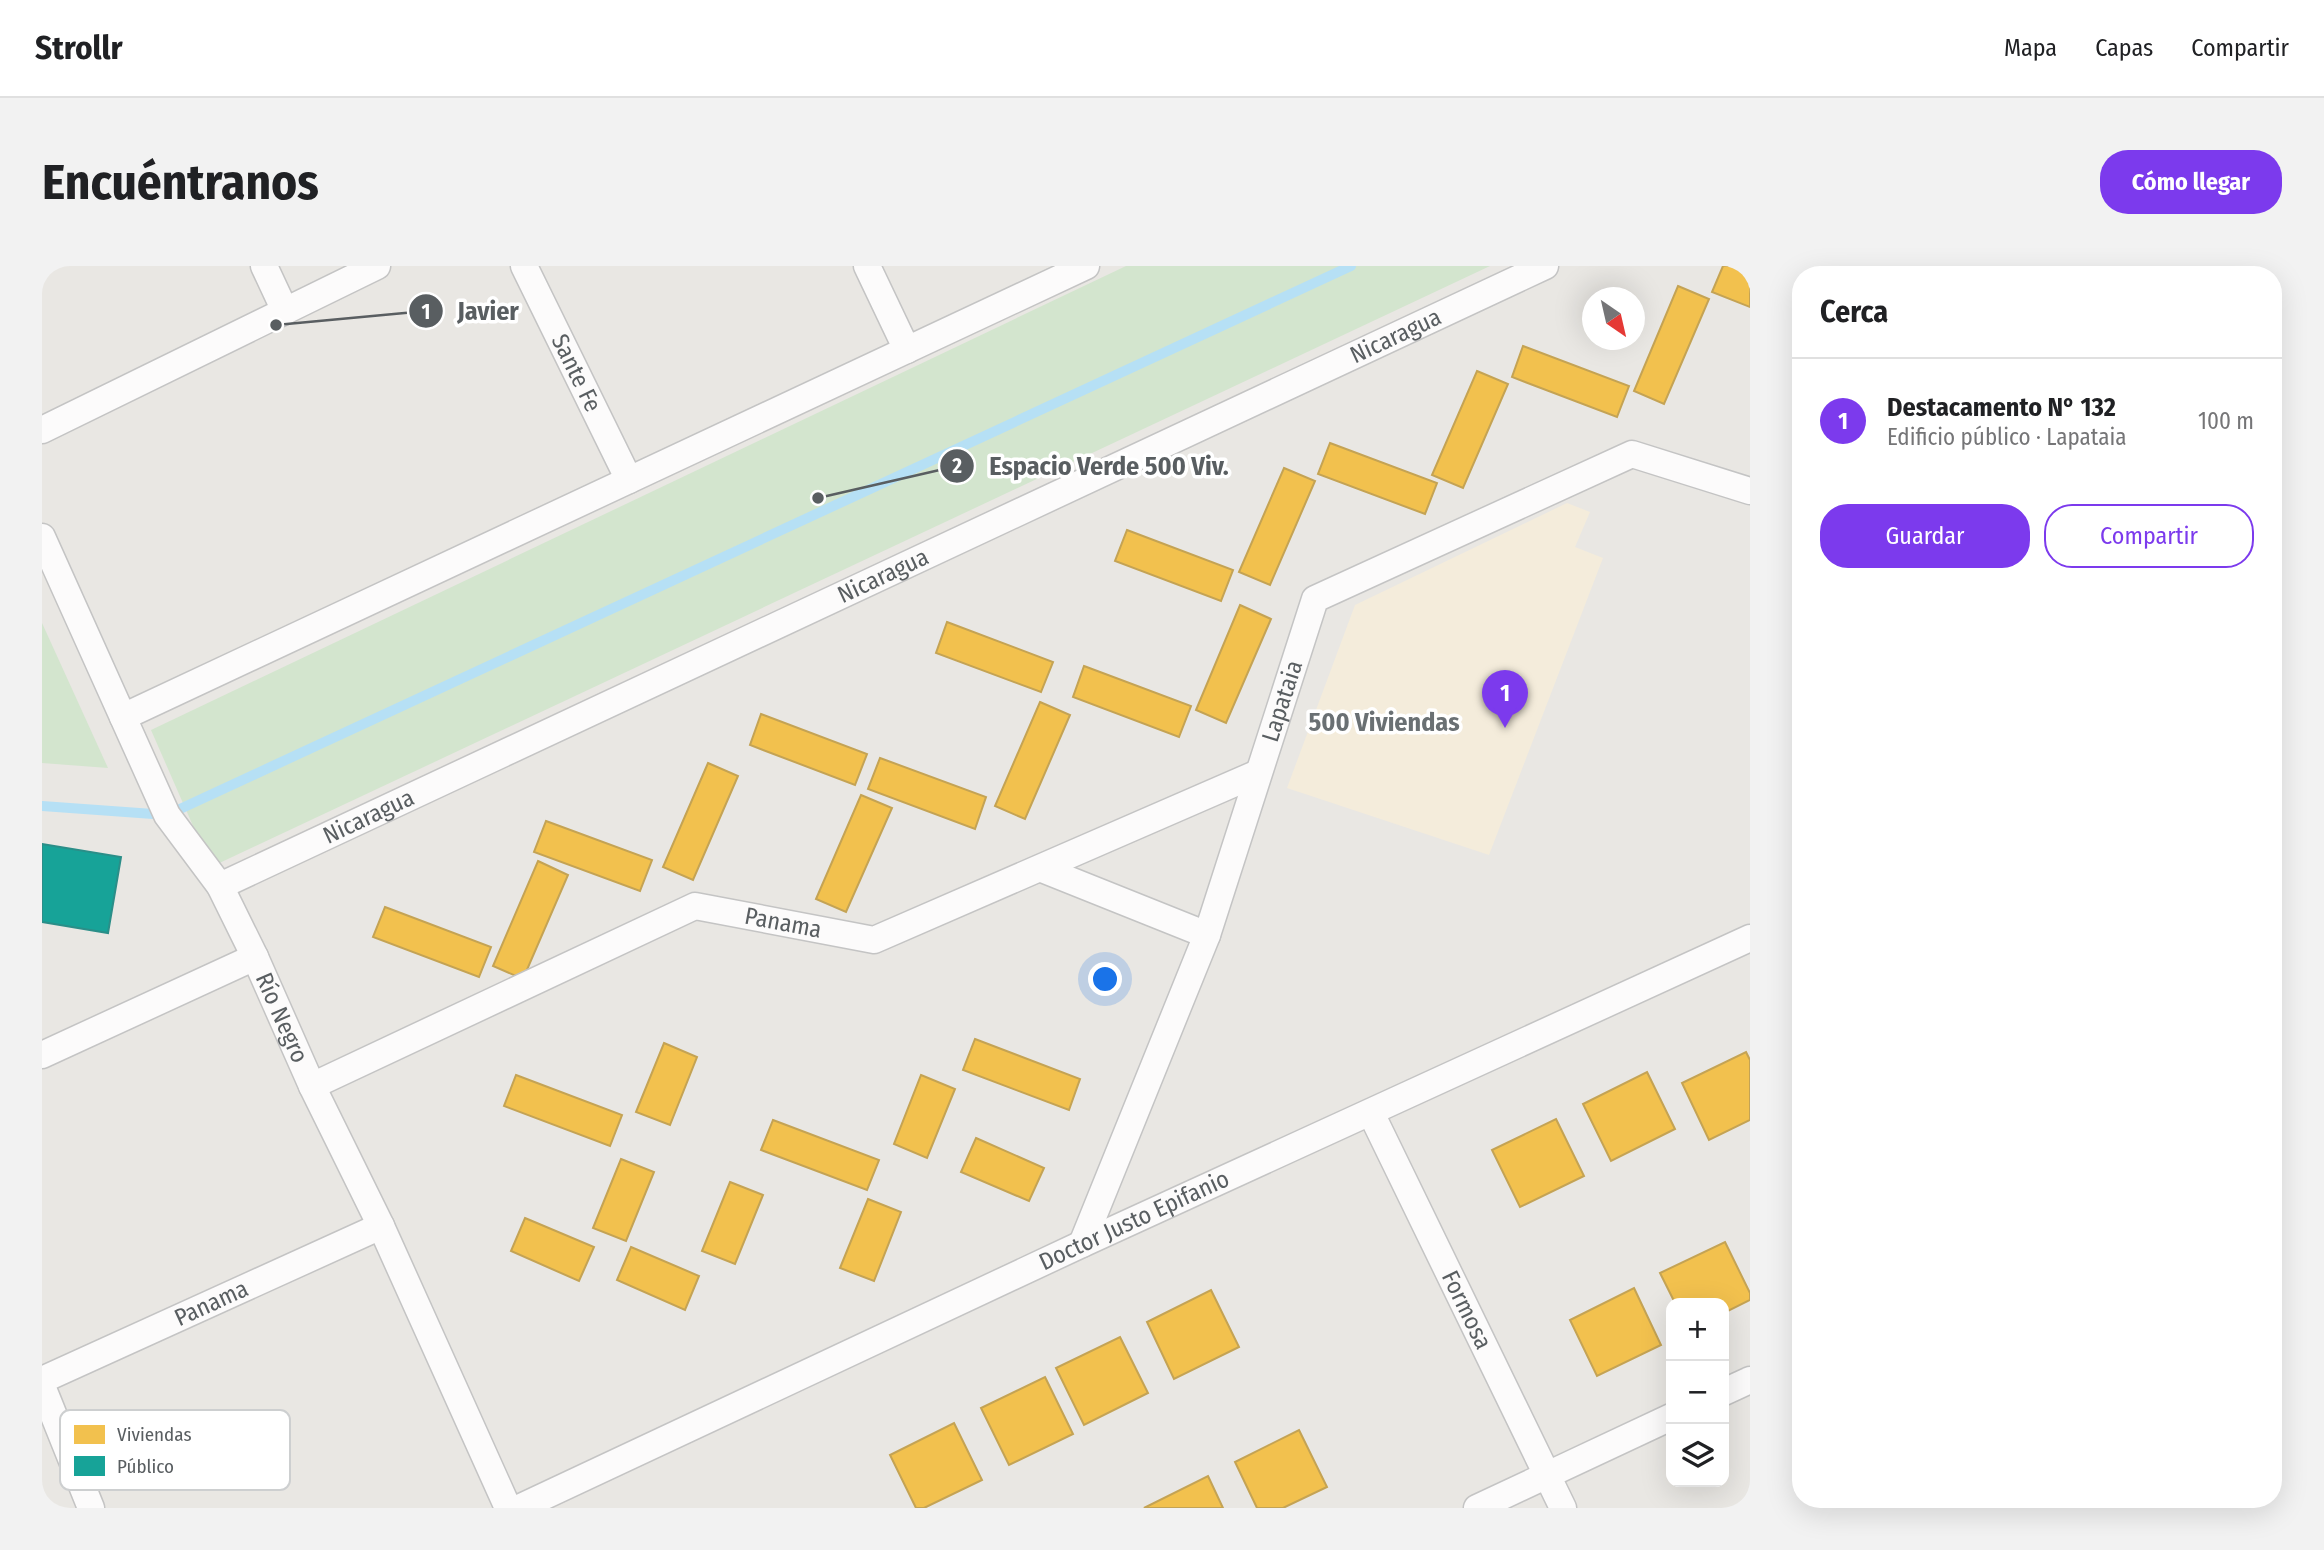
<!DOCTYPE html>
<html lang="es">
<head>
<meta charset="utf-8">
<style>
	:root { --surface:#fff; --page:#f2f2f2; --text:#202124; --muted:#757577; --line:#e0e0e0; --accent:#7c3aed }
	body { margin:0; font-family:"Fira Sans Condensed",sans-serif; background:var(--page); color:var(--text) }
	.controls { position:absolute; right:21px; bottom:21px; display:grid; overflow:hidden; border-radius:14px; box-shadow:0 7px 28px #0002 }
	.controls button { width:63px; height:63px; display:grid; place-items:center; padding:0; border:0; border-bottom:2px solid var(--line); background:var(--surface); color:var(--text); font:35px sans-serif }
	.compass { position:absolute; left:1540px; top:21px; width:63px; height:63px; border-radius:50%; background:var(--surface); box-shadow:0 7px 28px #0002; rotate:146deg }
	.you { position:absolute; left:1064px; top:714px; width:24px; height:24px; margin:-18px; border:5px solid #fff; border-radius:50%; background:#1a73e8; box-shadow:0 0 0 10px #1a73e833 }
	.badge { display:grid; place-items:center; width:46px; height:46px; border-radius:50%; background:var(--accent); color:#fff; font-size:23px; font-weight:700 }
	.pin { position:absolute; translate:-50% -58px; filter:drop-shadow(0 2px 4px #0008) }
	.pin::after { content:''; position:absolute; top:37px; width:24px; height:21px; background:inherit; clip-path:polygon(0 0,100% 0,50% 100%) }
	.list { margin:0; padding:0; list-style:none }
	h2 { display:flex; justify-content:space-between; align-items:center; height:91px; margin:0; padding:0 28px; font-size:30px }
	h2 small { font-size:23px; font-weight:400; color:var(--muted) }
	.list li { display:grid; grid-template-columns:46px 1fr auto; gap:21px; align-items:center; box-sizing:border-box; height:126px; padding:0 28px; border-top:2px solid var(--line) }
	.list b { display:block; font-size:26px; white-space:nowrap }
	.list p { margin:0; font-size:23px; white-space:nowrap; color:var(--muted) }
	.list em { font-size:23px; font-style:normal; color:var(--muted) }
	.actions { display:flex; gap:14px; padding:21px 28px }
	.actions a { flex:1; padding:16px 0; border:2px solid var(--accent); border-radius:28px; text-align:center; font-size:24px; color:var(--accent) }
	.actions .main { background:var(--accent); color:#fff }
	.icon { flex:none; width:38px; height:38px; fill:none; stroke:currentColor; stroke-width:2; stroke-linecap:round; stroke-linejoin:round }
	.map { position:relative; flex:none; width:1708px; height:1242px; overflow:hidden; border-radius:28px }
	header { display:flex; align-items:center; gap:42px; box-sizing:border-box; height:98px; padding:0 35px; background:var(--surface); border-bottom:2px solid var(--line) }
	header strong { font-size:33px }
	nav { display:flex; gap:38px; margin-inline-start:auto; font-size:24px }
	.intro { display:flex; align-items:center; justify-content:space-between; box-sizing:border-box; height:168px; padding:0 42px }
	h1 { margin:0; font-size:49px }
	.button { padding:18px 32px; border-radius:28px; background:var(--accent); color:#fff; font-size:24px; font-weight:700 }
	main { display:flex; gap:42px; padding:0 42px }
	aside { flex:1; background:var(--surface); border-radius:28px; box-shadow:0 7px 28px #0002 }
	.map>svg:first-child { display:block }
	.commercial { fill:#f4ecdb }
	.green { fill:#d3e5ce }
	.homes { fill:#f2c14e; stroke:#c4a354; stroke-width:2 }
	.public { fill:#17a398; stroke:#2b8e88; stroke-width:2 }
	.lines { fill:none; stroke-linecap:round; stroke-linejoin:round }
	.stream { stroke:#b6e0f5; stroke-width:10 }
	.street-casing { stroke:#c4c4c4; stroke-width:29 }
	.street { stroke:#fcfbfb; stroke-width:26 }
	.labels { text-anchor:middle; stroke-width:7; stroke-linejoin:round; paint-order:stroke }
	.street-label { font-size:24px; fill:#595e61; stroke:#fff }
	.neighbourhood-label { font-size:26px; font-weight:bold; fill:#6a7073; stroke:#fff }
	.key { fill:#fff; stroke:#cdcfd0; stroke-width:2 }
	.key-label { font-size:19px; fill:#595e61 }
	.leader { fill:none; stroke:#595e61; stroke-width:2.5 }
	.callout-dot { fill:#595e61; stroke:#fff; stroke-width:2.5 }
	.mark-label { font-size:21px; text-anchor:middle; font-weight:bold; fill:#fff }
	.callout-label { font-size:26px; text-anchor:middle; font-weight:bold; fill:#595e61; stroke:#fff; stroke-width:7; stroke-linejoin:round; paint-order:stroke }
</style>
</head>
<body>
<header>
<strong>Strollr</strong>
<nav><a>Mapa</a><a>Capas</a><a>Compartir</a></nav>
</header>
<div class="intro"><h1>Encuéntranos</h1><a class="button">Cómo llegar</a></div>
<main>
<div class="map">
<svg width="1708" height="1242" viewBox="0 0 1708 1242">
	<rect width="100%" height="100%" fill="#e9e7e3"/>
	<!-- commercial -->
	<polygon class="commercial" points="1525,237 1548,246 1533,281 1561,292 1447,589 1245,522 1313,339"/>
	<!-- green -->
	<g class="green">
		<polygon points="1084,0 1448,0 169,601 109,464"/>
		<polygon points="0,357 66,502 0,497"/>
	</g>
	<!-- homes -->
	<g class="homes">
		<polygon points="1681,0 1693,0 1708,6 1708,41 1670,26"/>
		<polygon points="1636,20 1667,33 1622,138 1592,125"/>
		<polygon points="1481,80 1587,120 1575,151 1470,111"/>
		<polygon points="1435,105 1466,118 1421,222 1390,209"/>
		<polygon points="1288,177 1395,217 1383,248 1276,208"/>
		<polygon points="1242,202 1273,215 1228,319 1197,306"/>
		<polygon points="1085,264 1191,304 1179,335 1073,295"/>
		<polygon points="1198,339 1229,353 1184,457 1154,444"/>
		<polygon points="905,356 1011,396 999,426 894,387"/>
		<polygon points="1042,400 1149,440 1137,471 1031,431"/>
		<polygon points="998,436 1028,449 983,553 953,540"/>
		<polygon points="719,448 825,488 813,519 708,479"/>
		<polygon points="838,492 944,531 933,563 826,523"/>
		<polygon points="666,497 696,510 651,614 621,601"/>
		<polygon points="819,529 850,542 804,646 774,633"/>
		<polygon points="504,555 610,594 598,625 492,586"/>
		<polygon points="496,595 526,609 481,713 451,700"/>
		<polygon points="343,641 449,681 437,711 331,671"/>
		<polygon points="933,773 1038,813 1027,844 921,804"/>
		<polygon points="622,777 655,791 628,859 594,846"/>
		<polygon points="1704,786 1708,794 1708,854 1667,874 1640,817"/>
		<polygon points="1605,806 1633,863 1569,895 1541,838"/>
		<polygon points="474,809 580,849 568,880 462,840"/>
		<polygon points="879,809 913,823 885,892 852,878"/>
		<polygon points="1514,853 1542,910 1478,941 1450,884"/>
		<polygon points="731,854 837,894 825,924 719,884"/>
		<polygon points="934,872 1002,902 987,935 919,906"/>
		<polygon points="579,893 612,906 584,975 551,962"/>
		<polygon points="688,916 721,929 693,998 660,985"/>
		<polygon points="826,933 859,946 832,1015 798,1002"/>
		<polygon points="483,952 552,981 537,1015 469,985"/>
		<polygon points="1683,976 1708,1027 1708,1034 1682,1047 1682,1037 1633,1037 1618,1007"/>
		<polygon points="589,981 657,1010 643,1044 575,1014"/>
		<polygon points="1592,1022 1619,1079 1555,1110 1528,1054"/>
		<polygon points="1169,1024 1197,1081 1132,1113 1105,1056"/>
		<polygon points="1078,1071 1106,1127 1042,1159 1014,1102"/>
		<polygon points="1003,1111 1031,1168 967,1199 939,1142"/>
		<polygon points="912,1157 940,1214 882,1242 874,1242 848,1189"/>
		<polygon points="1257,1164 1285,1221 1241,1242 1215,1242 1193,1196"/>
		<polygon points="1166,1210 1181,1242 1102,1242"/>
	</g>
	<!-- public -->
	<polygon class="public" points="0,578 79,591 66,667 0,656"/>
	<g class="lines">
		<!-- stream -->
		<polyline class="stream" points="0,540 125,549 1309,0"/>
		<!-- street casing -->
		<g class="street-casing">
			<g id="street">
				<polyline points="222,0 243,45"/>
				<path id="s1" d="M 482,0 L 587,214"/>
				<polyline points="825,0 865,84"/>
				<polyline points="0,164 335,0"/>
				<path id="s2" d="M 0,271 L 125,549 L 178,620 L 213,691 L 270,820 L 339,960 L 466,1242"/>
				<polyline points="81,451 1044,0"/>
				<polyline points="1000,603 1165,669"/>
				<path id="s3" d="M 178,620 L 1503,0"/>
				<polyline points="0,789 213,691"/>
				<path id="s4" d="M 270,820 L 653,640 L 832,674 L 1216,507"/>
				<path id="s5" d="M 1329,847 L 1521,1242"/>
				<path id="s6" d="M 1040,978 L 1165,669 L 1273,333 L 1590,188 L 1708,225"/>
				<path id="s7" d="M 0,1114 L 339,960"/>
				<polyline points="0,1120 49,1242"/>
				<polyline points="1682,1126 1708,1114"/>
				<path id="s8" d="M 477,1242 L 1040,978 L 1708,672"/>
				<polyline points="1435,1242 1629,1151"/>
			</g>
		</g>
		<!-- street -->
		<use href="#street" class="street"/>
	</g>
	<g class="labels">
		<!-- street labels -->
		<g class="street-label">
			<text dy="8" stroke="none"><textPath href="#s3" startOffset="1298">Nicaragua</textPath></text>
			<text dy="8" stroke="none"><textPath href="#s1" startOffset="119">Sante Fe</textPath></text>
			<text dy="8" stroke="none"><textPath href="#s3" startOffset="732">Nicaragua</textPath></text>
			<text dy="8" stroke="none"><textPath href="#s6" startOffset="579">Lapataia</textPath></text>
			<text dy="8" stroke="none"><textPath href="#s3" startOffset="164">Nicaragua</textPath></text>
			<text dy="8" stroke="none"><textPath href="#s4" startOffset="513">Panama</textPath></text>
			<text dy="8" stroke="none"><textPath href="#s2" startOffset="539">Río Negro</textPath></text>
			<text dy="8" stroke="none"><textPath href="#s8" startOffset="679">Doctor Justo Epifanio</textPath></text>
			<text dy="8" stroke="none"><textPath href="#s7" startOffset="186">Panama</textPath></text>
			<text dy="8" stroke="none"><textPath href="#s5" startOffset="219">Formosa</textPath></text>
		</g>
		<!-- neighbourhood labels -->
		<g class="neighbourhood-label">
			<text x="1342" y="465">500 Viviendas</text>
		</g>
	</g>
	<!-- legend -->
	<rect x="18" y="1144" width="230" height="80" rx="10" class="key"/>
	<rect x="32" y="1159" width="31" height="19" fill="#f2c14e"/>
	<rect x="32" y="1190" width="31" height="20" fill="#17a398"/>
	<g class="key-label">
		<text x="75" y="1175">Viviendas</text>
		<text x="75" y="1207">Público</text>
	</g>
	<!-- callouts -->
	<path class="leader" d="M234 59L384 45M776 232L915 200"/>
	<g class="callout-dot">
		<circle cx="234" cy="59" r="7"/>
		<circle cx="776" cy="232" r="7"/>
		<circle cx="384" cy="45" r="18"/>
		<circle cx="915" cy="200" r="18"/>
	</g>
	<g class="mark-label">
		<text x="384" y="53">1</text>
		<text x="915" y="207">2</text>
	</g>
	<g class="callout-label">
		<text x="446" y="54">Javier</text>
		<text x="1067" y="209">Espacio Verde 500 Viv.</text>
	</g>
</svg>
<div class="controls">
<button>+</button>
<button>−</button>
<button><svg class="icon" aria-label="layers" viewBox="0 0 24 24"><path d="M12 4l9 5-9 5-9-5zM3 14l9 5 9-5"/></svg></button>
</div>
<svg class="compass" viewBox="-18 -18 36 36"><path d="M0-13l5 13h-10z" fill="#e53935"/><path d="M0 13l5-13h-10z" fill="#757577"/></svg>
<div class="you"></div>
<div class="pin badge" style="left:1463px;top:462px">1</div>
</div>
<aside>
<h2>Cerca<small></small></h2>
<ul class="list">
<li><span class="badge">1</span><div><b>Destacamento N° 132</b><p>Edificio público · Lapataia</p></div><em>100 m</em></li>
</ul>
<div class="actions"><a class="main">Guardar</a><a>Compartir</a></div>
</aside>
</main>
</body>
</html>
